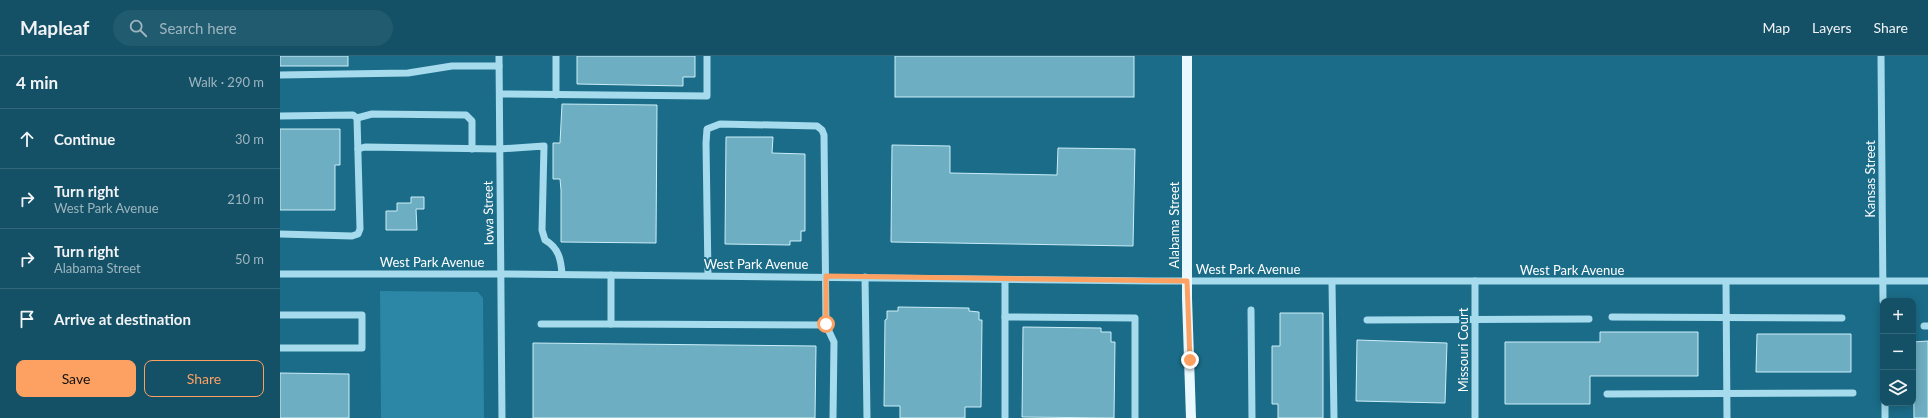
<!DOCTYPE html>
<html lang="en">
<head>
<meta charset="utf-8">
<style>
	:root { --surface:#145166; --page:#215b6f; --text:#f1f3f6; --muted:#9db5bf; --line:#33687a; --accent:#fda162 }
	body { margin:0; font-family:Lato,sans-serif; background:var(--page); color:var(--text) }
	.controls { position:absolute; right:12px; bottom:12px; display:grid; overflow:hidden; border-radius:8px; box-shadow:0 2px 10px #0003 }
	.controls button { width:36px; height:36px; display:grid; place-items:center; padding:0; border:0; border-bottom:1px solid var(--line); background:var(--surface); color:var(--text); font:20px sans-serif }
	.stop { position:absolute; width:12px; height:12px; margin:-9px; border:3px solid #fda162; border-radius:50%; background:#fff }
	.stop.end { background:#fda162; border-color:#fff; box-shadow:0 1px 4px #0008 }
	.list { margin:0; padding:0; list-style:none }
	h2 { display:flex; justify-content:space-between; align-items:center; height:52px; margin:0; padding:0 16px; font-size:17px }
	h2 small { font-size:13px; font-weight:400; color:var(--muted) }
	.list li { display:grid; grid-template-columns:26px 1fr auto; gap:12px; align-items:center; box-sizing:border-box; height:60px; padding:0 16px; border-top:1px solid var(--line) }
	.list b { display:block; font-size:15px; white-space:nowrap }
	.list p { margin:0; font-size:13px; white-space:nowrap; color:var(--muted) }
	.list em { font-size:13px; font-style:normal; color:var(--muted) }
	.actions { display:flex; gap:8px; padding:12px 16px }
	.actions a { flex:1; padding:9px 0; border:1px solid var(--accent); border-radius:8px; text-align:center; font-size:14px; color:var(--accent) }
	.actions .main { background:var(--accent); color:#111 }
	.icon { flex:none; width:22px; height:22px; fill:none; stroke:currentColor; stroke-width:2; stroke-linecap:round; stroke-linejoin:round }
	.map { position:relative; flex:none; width:1648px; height:362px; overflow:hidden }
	header { display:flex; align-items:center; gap:24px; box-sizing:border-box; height:56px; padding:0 20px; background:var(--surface); border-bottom:1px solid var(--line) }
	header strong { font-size:19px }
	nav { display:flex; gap:22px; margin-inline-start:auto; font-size:14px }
	.search { width:280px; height:36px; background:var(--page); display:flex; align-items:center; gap:10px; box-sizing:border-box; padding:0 14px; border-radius:22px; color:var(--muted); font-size:15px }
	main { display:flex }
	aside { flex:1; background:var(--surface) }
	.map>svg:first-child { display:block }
	.grass { fill:#2b87a5 }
	.building { fill:#6eaec2; stroke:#caeef9 }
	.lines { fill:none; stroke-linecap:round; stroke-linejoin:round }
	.minor { stroke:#a5dbec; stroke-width:7 }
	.major { stroke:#eaf8ff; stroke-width:10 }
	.route { stroke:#fda162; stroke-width:5 }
	.labels { text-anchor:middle; stroke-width:4; stroke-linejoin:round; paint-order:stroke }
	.street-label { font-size:13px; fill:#fff; stroke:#1b6c88 }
</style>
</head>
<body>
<header>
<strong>Mapleaf</strong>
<div class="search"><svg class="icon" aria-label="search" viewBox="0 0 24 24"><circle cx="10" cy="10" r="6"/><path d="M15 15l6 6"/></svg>Search here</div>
<nav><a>Map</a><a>Layers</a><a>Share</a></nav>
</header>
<main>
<aside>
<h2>4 min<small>Walk · 290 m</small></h2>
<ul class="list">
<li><svg class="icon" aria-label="ahead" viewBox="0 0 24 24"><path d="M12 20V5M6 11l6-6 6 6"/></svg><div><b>Continue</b></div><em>30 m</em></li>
<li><svg class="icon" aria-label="right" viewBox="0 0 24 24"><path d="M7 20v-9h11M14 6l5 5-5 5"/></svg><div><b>Turn right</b><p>West Park Avenue</p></div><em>210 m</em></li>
<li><svg class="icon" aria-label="right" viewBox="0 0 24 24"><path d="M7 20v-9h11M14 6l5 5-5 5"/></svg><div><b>Turn right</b><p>Alabama Street</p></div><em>50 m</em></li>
<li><svg class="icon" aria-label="arrive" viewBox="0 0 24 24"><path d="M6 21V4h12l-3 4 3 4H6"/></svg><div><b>Arrive at destination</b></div></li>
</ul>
<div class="actions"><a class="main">Save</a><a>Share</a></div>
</aside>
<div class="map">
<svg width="1648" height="362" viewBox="0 0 1648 362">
	<rect width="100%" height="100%" fill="#1b6c88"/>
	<!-- grass -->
	<polygon class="grass" points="100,235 198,236 203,242 204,362 101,362"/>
	<!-- building -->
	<g class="building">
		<rect x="0" y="0" width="68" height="10"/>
		<polygon points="297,0 415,0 415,21 403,21 403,30 297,28"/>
		<rect x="615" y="0" width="239" height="41"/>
		<polygon points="282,48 377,49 376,187 281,186 281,134 280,123 273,123 273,87 280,87"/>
		<polygon points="0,73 60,73 60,109 55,109 55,154 0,154"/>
		<polygon points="446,81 493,81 492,97 525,98 525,175 521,175 521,185 510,185 510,189 445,188"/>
		<polygon points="612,89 670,90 670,117 777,119 778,92 855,93 853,190 611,186"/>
		<polygon points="131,141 144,141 144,153 136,153 137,174 106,174 106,155 117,155 117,147 131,147"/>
		<polygon points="618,251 689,252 689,255 699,256 699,264 702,264 701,351 685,351 685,362 620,362 620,350 604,350 605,264 607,263 607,255 618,255"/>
		<polygon points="1000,257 1043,257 1043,362 998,362 998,348 992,348 992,290 1000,290"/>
		<polygon points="743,271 821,272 821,276 831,276 831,286 835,286 834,362 742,361"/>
		<polygon points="1320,276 1418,276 1418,320 1310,320 1310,348 1225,348 1225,286 1320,286"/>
		<polygon points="1477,278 1571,278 1571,316 1476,316"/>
		<polygon points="1077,284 1167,287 1165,347 1076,345"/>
		<polygon points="1648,285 1648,362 1634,362 1633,286"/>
		<polygon points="253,287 536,290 535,362 253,362"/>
		<polygon points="0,317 69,318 69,362 0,362"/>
	</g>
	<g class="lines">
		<!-- minor -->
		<g class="minor">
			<polyline points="219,0 222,362"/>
			<polyline points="276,0 276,39"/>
			<polyline points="1601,0 1603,245"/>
			<polyline points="0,19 128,17 172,10 219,10"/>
			<polyline points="220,38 427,40 427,0"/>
			<polyline points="0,60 73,59 77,62 80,173 78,178 72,180 0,178"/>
			<polyline points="77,62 92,58 186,59 192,65 192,93"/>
			<path d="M 78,93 L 85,91 L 219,93 L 264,90 L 262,174 L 265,184 C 279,192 281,204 282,218"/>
			<polyline points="0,218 221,218 873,225 1648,225"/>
			<polyline points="331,219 331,268 546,269 544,79 542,74 537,70 440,68 427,73 426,87 428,219"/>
			<polyline points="585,221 587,362"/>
			<polyline points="1195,225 1195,362"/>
			<polyline points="1052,226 1054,362"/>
			<polyline points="1446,226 1447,362"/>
			<polyline points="971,254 972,362"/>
			<polyline points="0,259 82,259 82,292 0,292"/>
			<polyline points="725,261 855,262 855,362"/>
			<polyline points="1332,261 1562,262"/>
			<polyline points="1087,264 1309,263"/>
			<polyline points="261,268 331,268"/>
			<polyline points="546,269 554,286 553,362"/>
			<polyline points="1644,270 1648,270"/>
			<polyline points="1327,338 1573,337"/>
			<polyline points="1605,347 1605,362"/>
			<polyline points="725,362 725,224"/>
		</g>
		<!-- major -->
		<polyline class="major" points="907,0 907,242 911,362"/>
	</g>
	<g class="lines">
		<!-- route -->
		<polyline class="route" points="546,268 546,220 907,225 910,304"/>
	</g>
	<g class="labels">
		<!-- street labels -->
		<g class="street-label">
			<text transform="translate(1590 123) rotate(-90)" y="5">Kansas Street</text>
			<text transform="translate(208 157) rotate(-91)" y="5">Iowa Street</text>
			<text transform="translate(894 169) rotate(-90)" y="5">Alabama Street</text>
			<text x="152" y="211">West Park Avenue</text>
			<text x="476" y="213">West Park Avenue</text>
			<text x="968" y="218">West Park Avenue</text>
			<text x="1292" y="219">West Park Avenue</text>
			<text transform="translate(1183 294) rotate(-90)" y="5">Missouri Court</text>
		</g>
	</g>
</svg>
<div class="controls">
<button>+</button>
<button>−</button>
<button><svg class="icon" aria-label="layers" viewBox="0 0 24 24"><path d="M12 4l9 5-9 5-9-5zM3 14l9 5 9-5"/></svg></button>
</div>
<div class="stop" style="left:546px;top:268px"></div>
<div class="stop end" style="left:910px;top:304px"></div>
</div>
</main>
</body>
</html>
